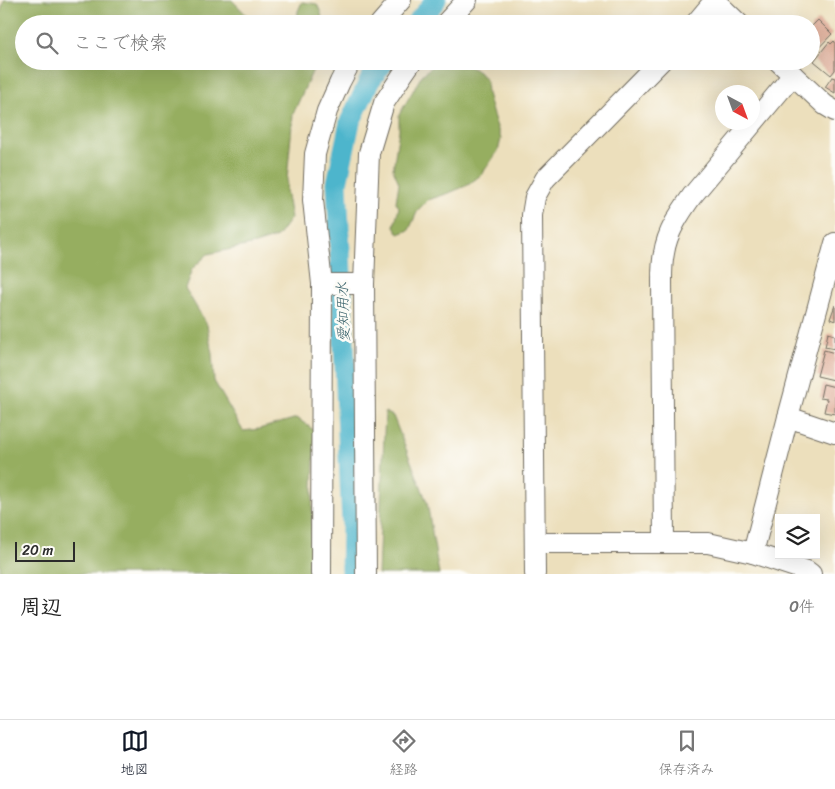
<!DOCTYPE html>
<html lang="ja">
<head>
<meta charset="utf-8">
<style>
	:root { --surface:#fff; --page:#f2f2f2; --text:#222; --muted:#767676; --line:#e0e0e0; --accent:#111827 }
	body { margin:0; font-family:Sriracha,"Klee One",sans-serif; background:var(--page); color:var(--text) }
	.controls { position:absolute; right:15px; bottom:15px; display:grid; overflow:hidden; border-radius:0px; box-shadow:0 5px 20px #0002 }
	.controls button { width:45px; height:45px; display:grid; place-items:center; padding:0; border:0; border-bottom:1px solid var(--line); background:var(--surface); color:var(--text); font:25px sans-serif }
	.compass { position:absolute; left:715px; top:85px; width:45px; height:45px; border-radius:50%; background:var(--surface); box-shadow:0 5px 20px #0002; rotate:139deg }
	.scale { position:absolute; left:15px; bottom:12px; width:60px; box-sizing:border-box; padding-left:5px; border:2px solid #2b2b2b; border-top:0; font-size:14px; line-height:18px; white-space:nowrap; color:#2b2b2b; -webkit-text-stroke:4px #fdfcf7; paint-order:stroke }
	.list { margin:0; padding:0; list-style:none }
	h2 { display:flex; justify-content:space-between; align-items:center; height:65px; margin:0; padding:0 20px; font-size:21px }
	h2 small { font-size:16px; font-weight:400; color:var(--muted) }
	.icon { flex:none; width:28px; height:28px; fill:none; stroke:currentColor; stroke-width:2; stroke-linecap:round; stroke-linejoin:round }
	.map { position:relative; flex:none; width:835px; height:574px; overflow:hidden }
	.search { position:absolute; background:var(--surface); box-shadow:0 5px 20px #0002; left:15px; right:15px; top:15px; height:55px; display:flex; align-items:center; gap:12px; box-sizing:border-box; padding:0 18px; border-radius:28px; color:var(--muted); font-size:19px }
	.sheet { height:145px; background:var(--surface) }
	nav { display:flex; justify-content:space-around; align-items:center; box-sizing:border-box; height:70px; border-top:1px solid var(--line); background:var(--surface); font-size:14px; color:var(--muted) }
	nav a { display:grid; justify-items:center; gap:2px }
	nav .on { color:var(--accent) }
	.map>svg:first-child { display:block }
	.forest { fill:#96ae60; stroke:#606c46 }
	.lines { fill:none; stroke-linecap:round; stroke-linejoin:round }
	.canal { stroke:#4db5cc; stroke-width:21 }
	.building { fill:#daa38c }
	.minor-casing { stroke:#6f6a5e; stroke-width:22 }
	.minor { stroke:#fff; stroke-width:20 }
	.labels { text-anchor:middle; stroke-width:5; stroke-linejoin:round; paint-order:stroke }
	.water-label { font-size:15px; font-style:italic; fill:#39626b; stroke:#fdfcf7 }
</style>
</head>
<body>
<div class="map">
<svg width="835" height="574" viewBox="0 0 835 574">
	<rect width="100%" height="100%" fill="#fdfcf7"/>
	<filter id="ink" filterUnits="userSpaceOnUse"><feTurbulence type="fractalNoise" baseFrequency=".02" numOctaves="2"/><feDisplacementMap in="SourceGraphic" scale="10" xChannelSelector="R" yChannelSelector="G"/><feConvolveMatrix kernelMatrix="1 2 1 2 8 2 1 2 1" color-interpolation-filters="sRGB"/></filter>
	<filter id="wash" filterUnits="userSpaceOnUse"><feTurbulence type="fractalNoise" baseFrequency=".0096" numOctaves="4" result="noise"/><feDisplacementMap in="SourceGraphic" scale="20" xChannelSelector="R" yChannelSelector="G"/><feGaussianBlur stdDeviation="1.12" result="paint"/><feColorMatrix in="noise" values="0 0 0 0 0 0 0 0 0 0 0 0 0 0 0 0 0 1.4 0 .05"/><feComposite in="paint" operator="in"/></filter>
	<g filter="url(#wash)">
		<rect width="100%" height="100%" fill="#ecdfbc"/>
		<!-- forest -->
		<g class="forest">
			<polygon points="4,0 232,0 255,24 24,24 24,61 317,61 293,114 286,190 291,218 277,237 255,244 208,254 192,269 185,288 207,325 212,354 214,381 243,431 259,429 297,418 315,431 310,574 0,574 0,15"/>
			<polygon points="302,2 317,4 321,13 323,24 297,24 298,11"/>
			<polygon points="438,61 459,61 479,72 486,80 487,93 492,112 501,139 498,151 482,174 468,185 449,193 428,200 418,210 409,230 399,234 394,226 399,207 396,202 399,183 393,169 399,130 399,115 422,75"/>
			<polygon points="385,412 393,416 427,502 439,574 378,574"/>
		</g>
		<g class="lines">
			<!-- canal -->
			<g class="canal">
				<polyline points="416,24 436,0"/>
				<polyline points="351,574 352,525 337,183 350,122 370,80 385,61"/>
			</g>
		</g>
		<g id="blocks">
			<!-- building -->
			<g class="building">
				<polygon points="818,20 832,34 811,56 811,27"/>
				<polygon points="834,41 835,42 835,70 831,75 814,61 829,42 831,44"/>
				<polygon points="832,77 835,78 835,93 825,87"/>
				<polygon points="835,305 835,321 830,319"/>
				<polygon points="828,333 835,335 835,349 825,347"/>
				<polygon points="824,350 835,353 835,374 834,380 817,376"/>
				<polygon points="823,384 835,387 835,414 824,412 827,399 820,398"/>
			</g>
		</g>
	</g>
	<g filter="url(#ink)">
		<use href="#blocks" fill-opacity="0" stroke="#6f6a5e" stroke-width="1"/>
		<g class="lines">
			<!-- minor casing -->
			<g class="minor-casing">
				<g id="minor">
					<polyline points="715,1 739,24"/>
					<polyline points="380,24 401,0"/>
					<polyline points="445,24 467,0"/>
					<polyline points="695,24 715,0"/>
					<polyline points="778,61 825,105 835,111"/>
					<polyline points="322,284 364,284"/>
					<polyline points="788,417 835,433"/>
					<path d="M 664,542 L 662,281 C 662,272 662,262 664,253 C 667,232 680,213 692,196 L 793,75"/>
					<polyline points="535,543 708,543 753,553 807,571 811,574"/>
					<polyline points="753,553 788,417 835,243"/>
					<polyline points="321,574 322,284 313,200 315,154 327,111 340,82 351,61"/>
					<polyline points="366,574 364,284 369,153 384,103 403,74 412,61"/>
					<polyline points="535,574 532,215 535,197 545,179 661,61"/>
				</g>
			</g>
			<!-- minor -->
			<use href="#minor" class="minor"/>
		</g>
	</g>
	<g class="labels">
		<!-- water labels -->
		<g class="water-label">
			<text transform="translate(343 312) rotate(-92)" y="5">愛知用水</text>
		</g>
	</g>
</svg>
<div class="controls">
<button><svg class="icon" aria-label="layers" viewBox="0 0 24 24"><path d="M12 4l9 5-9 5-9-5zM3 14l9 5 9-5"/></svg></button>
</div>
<svg class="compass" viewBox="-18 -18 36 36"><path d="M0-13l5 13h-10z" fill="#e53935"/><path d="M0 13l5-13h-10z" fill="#767676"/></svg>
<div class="scale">20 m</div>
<div class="search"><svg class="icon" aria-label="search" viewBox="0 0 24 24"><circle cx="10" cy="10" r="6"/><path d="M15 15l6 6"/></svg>ここで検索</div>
</div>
<section class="sheet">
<h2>周辺<small>0件</small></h2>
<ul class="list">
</ul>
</section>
<nav>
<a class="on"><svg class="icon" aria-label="map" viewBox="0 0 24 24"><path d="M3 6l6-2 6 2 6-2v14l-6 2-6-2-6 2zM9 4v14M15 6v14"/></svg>地図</a>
<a><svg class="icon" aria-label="directions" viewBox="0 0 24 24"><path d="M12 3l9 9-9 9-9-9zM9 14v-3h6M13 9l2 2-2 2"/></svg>経路</a>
<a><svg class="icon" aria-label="saved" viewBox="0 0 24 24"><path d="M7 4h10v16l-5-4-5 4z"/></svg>保存済み</a>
</nav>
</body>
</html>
